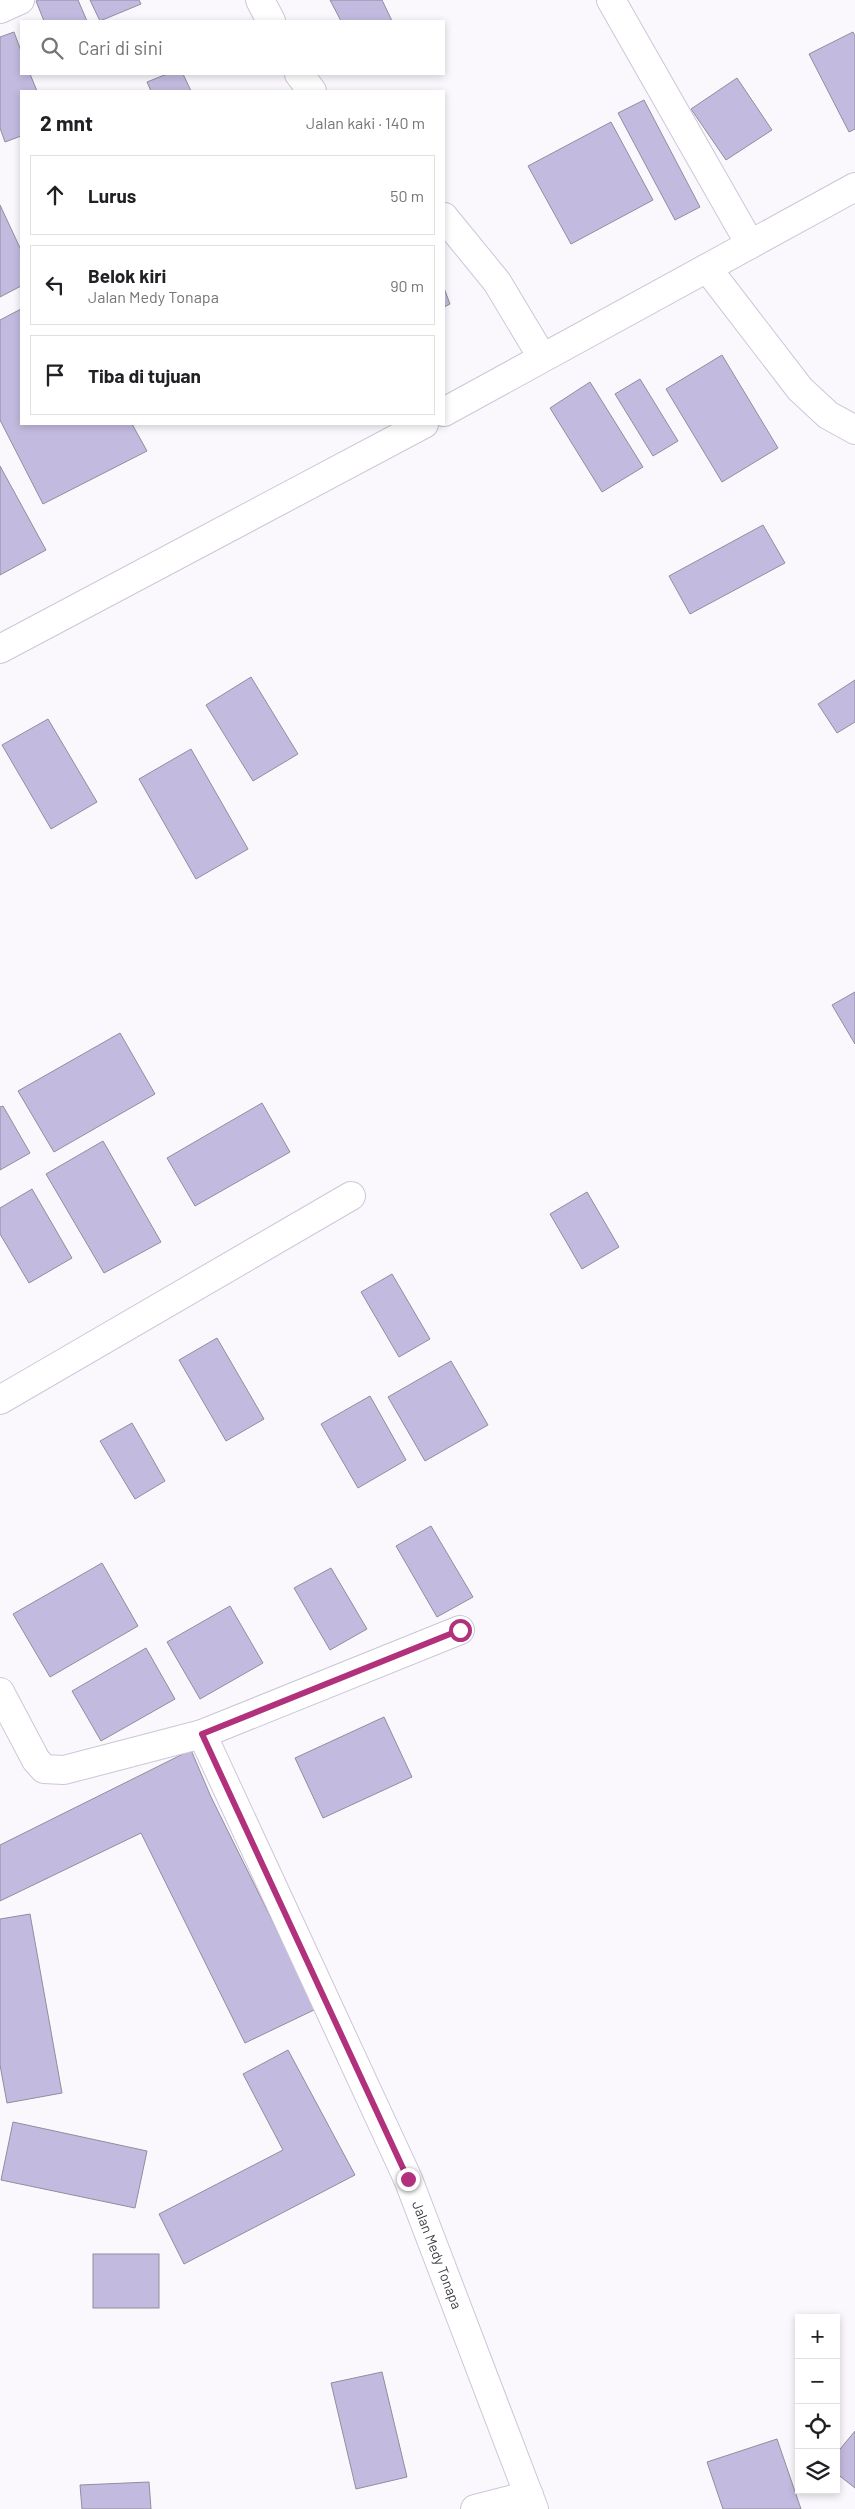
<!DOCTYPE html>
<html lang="id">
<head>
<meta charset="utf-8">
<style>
	:root { --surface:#fff; --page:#f6f6f6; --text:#202124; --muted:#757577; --line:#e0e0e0 }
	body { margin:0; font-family:Barlow,sans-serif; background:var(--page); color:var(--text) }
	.controls { position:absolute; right:15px; bottom:15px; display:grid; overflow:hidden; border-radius:0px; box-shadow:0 2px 8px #0003 }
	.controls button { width:45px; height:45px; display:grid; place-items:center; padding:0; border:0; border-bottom:1px solid var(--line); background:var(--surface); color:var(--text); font:25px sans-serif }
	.stop { position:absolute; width:15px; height:15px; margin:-11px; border:4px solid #b1317c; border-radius:50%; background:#fff }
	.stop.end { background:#b1317c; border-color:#fff; box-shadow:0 1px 5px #0008 }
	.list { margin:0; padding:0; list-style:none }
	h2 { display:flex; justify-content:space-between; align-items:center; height:65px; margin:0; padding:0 20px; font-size:21px }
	h2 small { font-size:16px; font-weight:400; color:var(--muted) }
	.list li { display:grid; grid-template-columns:32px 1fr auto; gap:15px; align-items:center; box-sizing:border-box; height:80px; margin:0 10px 10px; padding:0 10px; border:1px solid var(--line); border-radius:0px }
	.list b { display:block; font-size:19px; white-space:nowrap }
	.list p { margin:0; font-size:16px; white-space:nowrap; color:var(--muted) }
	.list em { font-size:16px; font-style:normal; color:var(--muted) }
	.icon { flex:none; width:28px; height:28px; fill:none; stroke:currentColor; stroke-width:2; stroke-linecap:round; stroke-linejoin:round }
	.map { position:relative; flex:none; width:855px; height:2509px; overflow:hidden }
	.search { position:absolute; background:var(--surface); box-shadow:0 2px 8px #0003; left:20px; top:20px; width:425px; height:55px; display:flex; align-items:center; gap:12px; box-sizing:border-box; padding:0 18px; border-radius:0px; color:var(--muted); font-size:19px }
	.panel { position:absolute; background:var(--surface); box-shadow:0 2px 8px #0003; left:20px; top:90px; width:425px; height:335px; border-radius:0px }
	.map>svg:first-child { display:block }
	.building { fill:#c3bbdf; stroke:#918c9f }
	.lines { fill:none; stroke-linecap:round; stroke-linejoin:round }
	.minor-casing { stroke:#cdc6d9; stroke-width:30 }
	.tertiary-casing { stroke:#cdc6d9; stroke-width:30 }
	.minor { stroke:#fff; stroke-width:28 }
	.tertiary { stroke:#fff; stroke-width:28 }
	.route { stroke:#b1317c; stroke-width:6 }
	.labels { text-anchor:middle; stroke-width:4; stroke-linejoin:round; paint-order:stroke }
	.street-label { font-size:14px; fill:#3e3b43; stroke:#fff }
</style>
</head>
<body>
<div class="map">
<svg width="855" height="2509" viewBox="0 0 855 2509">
	<rect width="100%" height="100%" fill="#faf8fc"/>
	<!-- building -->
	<g class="building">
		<polygon points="38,0 78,0 87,21 44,21 36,1"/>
		<polygon points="90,0 139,0 141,4 100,21"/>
		<polygon points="330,0 382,0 392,21 341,21"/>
		<polygon points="14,32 21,51 21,74 30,74 37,91 21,91 21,136 5,142 0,128 0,37"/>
		<polygon points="853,32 855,36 855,129 849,132 809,54"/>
		<polygon points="167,74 183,74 191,91 151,91 147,82"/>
		<polygon points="737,78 772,130 726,160 691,109"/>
		<polygon points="644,100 700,207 675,220 618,113"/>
		<polygon points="611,122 653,200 571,244 528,166"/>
		<polygon points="0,205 21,250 21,286 0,297"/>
		<polygon points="444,288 450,304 444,307"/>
		<polygon points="21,309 21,424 132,424 147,451 43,504 0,420 0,320"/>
		<polygon points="722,355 778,448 722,482 666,389"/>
		<polygon points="640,379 678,441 653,456 615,394"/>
		<polygon points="590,382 643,467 602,492 550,408"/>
		<polygon points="0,466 46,550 0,575"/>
		<polygon points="763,525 785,563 690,614 669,576"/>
		<polygon points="251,677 298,754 253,781 206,705"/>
		<polygon points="855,680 855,722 837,733 818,704"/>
		<polygon points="48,719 97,802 51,829 2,745"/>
		<polygon points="191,749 248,849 196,879 139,779"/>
		<polygon points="855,992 855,1044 832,1005"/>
		<polygon points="120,1033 155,1094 54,1152 18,1091"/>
		<polygon points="262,1103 290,1152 195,1206 167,1158"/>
		<polygon points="3,1106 30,1153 0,1170 0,1107"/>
		<polygon points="103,1141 161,1242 104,1273 46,1174"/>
		<polygon points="32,1189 72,1258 29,1283 0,1234 0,1208"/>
		<polygon points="587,1192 619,1247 582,1269 550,1214"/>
		<polygon points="392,1274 430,1339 399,1357 361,1292"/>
		<polygon points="217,1338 264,1419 226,1441 179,1360"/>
		<polygon points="451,1361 488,1425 425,1461 388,1397"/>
		<polygon points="370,1396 406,1460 358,1488 321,1424"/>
		<polygon points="132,1423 165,1481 135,1499 100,1441"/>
		<polygon points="431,1526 473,1597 437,1617 396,1546"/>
		<polygon points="102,1563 138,1626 50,1677 13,1614"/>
		<polygon points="331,1568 367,1629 330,1650 294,1588"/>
		<polygon points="230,1606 263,1663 200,1699 167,1642"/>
		<polygon points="146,1648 175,1699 101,1741 72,1691"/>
		<polygon points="384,1717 412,1777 323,1818 295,1758"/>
		<polygon points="191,1750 211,1797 316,2009 245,2043 141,1833 0,1901 0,1845"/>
		<polygon points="30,1914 62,2093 7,2103 0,2065 0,1919"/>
		<polygon points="288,2050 355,2175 184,2264 159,2214 283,2150 243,2074"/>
		<polygon points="13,2122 147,2151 135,2208 1,2180"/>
		<rect x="93" y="2254" width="66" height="54"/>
		<polygon points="382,2372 407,2477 356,2489 331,2383"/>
		<polygon points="855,2431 855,2488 836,2473 836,2454"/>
		<polygon points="777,2439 801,2509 723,2509 707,2462"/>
		<polygon points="149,2482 151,2509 82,2509 80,2485"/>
	</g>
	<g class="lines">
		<!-- minor casing -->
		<g class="minor-casing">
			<g id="minor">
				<polyline points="260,0 271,21"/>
				<polyline points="611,0 750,244"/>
				<polyline points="0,9 20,0"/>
				<polyline points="299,74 312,91"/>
				<polyline points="444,217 497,282 542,357"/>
				<polyline points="707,268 800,389 828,415 855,430"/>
				<polyline points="0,1400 351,1196"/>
				<polyline points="0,1692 36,1760 44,1769 64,1770 202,1734 460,1630"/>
				<polyline points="202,1734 408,2179 534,2509"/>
				<polyline points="475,2509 529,2495"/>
			</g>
		</g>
		<!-- tertiary casing -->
		<g class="tertiary-casing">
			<g id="tertiary">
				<polyline points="444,412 855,187"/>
				<polyline points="0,649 424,424"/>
			</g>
		</g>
		<!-- minor -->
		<use href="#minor" class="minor"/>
		<!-- tertiary -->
		<use href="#tertiary" class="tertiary"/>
	</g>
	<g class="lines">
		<!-- route -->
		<polyline class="route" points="408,2179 202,1734 460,1630"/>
	</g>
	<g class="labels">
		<!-- street labels -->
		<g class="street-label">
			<text transform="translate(437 2255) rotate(69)" y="5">Jalan Medy Tonapa</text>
		</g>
	</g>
</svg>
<div class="controls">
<button>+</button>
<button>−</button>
<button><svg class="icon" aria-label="locate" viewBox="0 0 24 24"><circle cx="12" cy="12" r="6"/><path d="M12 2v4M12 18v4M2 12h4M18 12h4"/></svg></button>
<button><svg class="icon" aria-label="layers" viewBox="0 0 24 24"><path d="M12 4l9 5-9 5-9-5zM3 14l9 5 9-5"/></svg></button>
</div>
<div class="stop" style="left:460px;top:1630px"></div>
<div class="stop end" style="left:408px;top:2179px"></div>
<div class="search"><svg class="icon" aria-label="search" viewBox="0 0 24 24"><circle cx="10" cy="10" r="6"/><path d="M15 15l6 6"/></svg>Cari di sini</div>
<section class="panel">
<h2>2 mnt<small>Jalan kaki · 140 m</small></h2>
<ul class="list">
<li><svg class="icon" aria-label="ahead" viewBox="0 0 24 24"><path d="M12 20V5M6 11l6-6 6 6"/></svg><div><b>Lurus</b></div><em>50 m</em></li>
<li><svg class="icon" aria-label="left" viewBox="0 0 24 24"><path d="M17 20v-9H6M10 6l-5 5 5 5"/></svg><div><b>Belok kiri</b><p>Jalan Medy Tonapa</p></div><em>90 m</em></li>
<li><svg class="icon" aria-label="arrive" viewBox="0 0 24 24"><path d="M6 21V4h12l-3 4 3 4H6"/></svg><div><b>Tiba di tujuan</b></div></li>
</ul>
</section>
</div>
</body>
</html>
